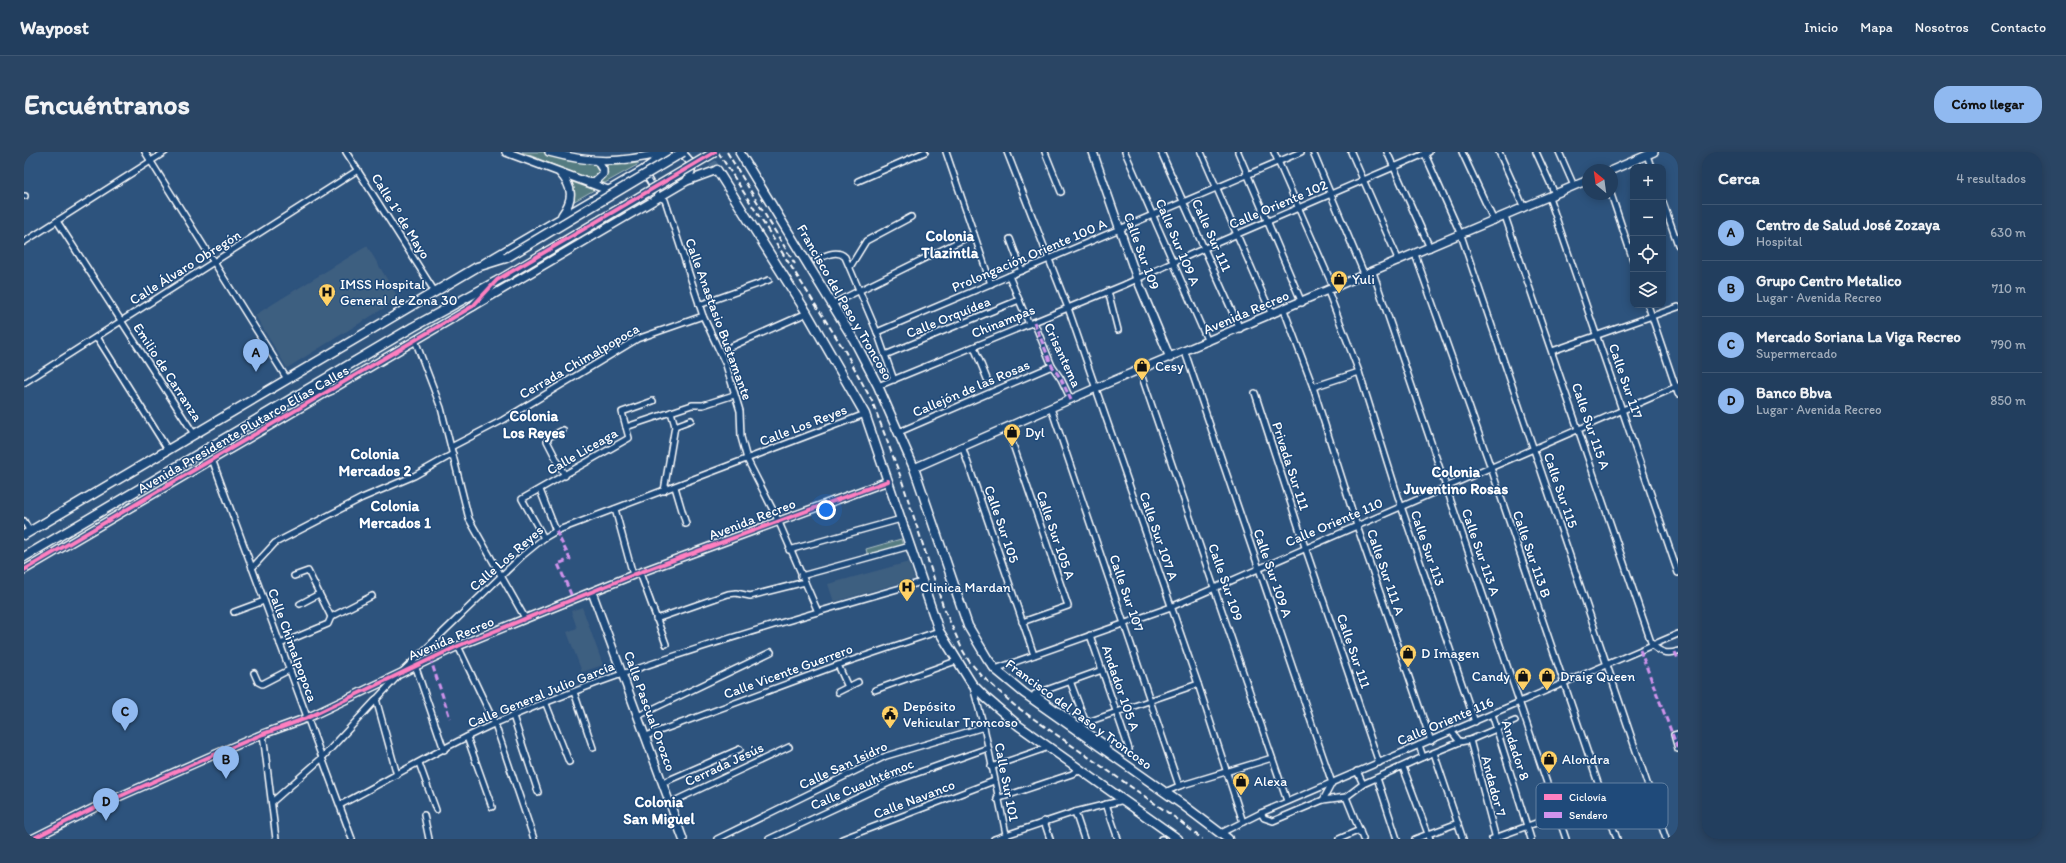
<!DOCTYPE html>
<html lang="es">
<head>
<meta charset="utf-8">
<style>
	:root { --surface:#223e5e; --page:#2a4564; --text:#f1f3f6; --muted:#a2aebc; --line:#3f5773; --accent:#90b9f0 }
	body { margin:0; font-family:Itim,sans-serif; background:var(--page); color:var(--text) }
	.controls { position:absolute; right:12px; top:12px; display:grid; overflow:hidden; border-radius:8px; box-shadow:0 2px 10px #0003 }
	.controls button { width:36px; height:36px; display:grid; place-items:center; padding:0; border:0; border-bottom:1px solid var(--line); background:var(--surface); color:var(--text); font:20px sans-serif }
	.compass { position:absolute; left:1558px; top:12px; width:36px; height:36px; border-radius:50%; background:var(--surface); box-shadow:0 2px 10px #0003; rotate:331deg }
	.you { position:absolute; left:802px; top:358px; width:14px; height:14px; margin:-10px; border:3px solid #fff; border-radius:50%; background:#1a73e8; box-shadow:0 0 0 6px #1a73e833 }
	.badge { display:grid; place-items:center; width:26px; height:26px; border-radius:50%; background:var(--accent); color:#111; font-size:13px; font-weight:700 }
	.pin { position:absolute; translate:-50% -33px; filter:drop-shadow(0 1px 2px #0008) }
	.pin::after { content:''; position:absolute; top:21px; width:14px; height:12px; background:inherit; clip-path:polygon(0 0,100% 0,50% 100%) }
	.list { margin:0; padding:0; list-style:none }
	h2 { display:flex; justify-content:space-between; align-items:center; height:52px; margin:0; padding:0 16px; font-size:17px }
	h2 small { font-size:13px; font-weight:400; color:var(--muted) }
	.list li { display:grid; grid-template-columns:26px 1fr auto; gap:12px; align-items:center; box-sizing:border-box; height:56px; padding:0 16px; border-top:1px solid var(--line) }
	.list b { display:block; font-size:15px; white-space:nowrap }
	.list p { margin:0; font-size:13px; white-space:nowrap; color:var(--muted) }
	.list em { font-size:13px; font-style:normal; color:var(--muted) }
	.icon { flex:none; width:22px; height:22px; fill:none; stroke:currentColor; stroke-width:2; stroke-linecap:round; stroke-linejoin:round }
	.map { position:relative; flex:none; width:1654px; height:687px; overflow:hidden; border-radius:16px }
	header { display:flex; align-items:center; gap:24px; box-sizing:border-box; height:56px; padding:0 20px; background:var(--surface); border-bottom:1px solid var(--line) }
	header strong { font-size:19px }
	nav { display:flex; gap:22px; margin-inline-start:auto; font-size:14px }
	.intro { display:flex; align-items:center; justify-content:space-between; box-sizing:border-box; height:96px; padding:0 24px }
	h1 { margin:0; font-size:28px }
	.button { padding:10px 18px; border-radius:16px; background:var(--accent); color:#111; font-size:14px; font-weight:700 }
	main { display:flex; gap:24px; padding:0 24px }
	aside { flex:1; background:var(--surface); border-radius:16px; box-shadow:0 2px 10px #0003 }
	.map>svg:first-child { display:block }
	.built { fill:#3e5e80 }
	.green { fill:#557b81; stroke:#aabdc0 }
	.lines { fill:none; stroke-linecap:round; stroke-linejoin:round }
	.primary-tunnel { stroke:#4c6d90; stroke-width:8; stroke-dasharray:8 4; stroke-linecap:butt }
	.street-casing { stroke:#fff; stroke-width:8 }
	.secondary-casing { stroke:#fff; stroke-width:10 }
	.primary-casing { stroke:#fff; stroke-width:11 }
	.street { stroke:#1f4a7a; stroke-width:5 }
	.secondary { stroke:#1f4a7a; stroke-width:7 }
	.primary { stroke:#1f4a7a; stroke-width:8 }
	.rail { stroke:#fff; stroke-width:2; stroke-dasharray:6 3; stroke-linecap:butt }
	.primary-bridge-casing { stroke:#fff; stroke-width:11; stroke-linecap:butt }
	.primary-bridge { stroke:#1f4a7a; stroke-width:8 }
	.quiet { stroke:#d193ec; stroke-width:3; stroke-dasharray:6 3; stroke-linecap:butt }
	.cycleway-casing { stroke:#1f4a7a; stroke-width:6 }
	.cycleway { stroke:#ff80c0; stroke-width:4 }
	.labels { text-anchor:middle; stroke-width:3; stroke-linejoin:round; paint-order:stroke }
	.street-label { font-size:14px; fill:#fff; stroke:#1f4a7a }
	.poi-label { font-size:14px; fill:#fff; stroke:#1f4a7a; text-anchor:start }
	.neighbourhood-label { font-size:15px; font-weight:bold; fill:#fff; stroke:#1f4a7a }
	.key { fill:#1f4a7a; stroke:#6280a2; stroke-width:1 }
	.key-label { font-size:11px; fill:#fff }
</style>
</head>
<body>
<header>
<strong>Waypost</strong>
<nav><a>Inicio</a><a>Mapa</a><a>Nosotros</a><a>Contacto</a></nav>
</header>
<div class="intro"><h1>Encuéntranos</h1><a class="button">Cómo llegar</a></div>
<main>
<div class="map">
<svg width="1654" height="687" viewBox="0 0 1654 687">
	<rect width="100%" height="100%" fill="#2d537d"/>
	<filter id="ink" filterUnits="userSpaceOnUse"><feTurbulence type="fractalNoise" baseFrequency=".025" numOctaves="2"/><feDisplacementMap in="SourceGraphic" scale="8" xChannelSelector="R" yChannelSelector="G"/><feConvolveMatrix kernelMatrix="1 2 1 2 8 2 1 2 1" color-interpolation-filters="sRGB"/></filter>
	<g filter="url(#ink)">
		<!-- built -->
		<g class="built">
			<polygon points="343,94 375,147 263,216 231,163"/>
			<polygon points="885,410 890,427 810,450 804,432"/>
			<polygon points="558,455 579,513 558,520 543,480 553,476 547,459"/>
		</g>
		<!-- green -->
		<g class="green">
			<polygon points="498,0 520,0 570,13 576,17 576,22 571,26 562,26"/>
			<polygon points="613,11 615,12 581,31 578,30 584,22 582,12 602,13"/>
			<polygon points="548,30 570,38 547,51 550,42 547,33"/>
			<polygon points="877,387 879,394 844,405 842,397"/>
		</g>
		<g class="lines">
			<!-- primary-tunnel -->
			<polyline class="primary-tunnel" points="682,0 693,18"/>
			<!-- street casing -->
			<g class="street-casing">
				<g id="street">
					<polyline points="121,0 263,227"/>
					<polyline points="322,0 411,140"/>
					<polyline points="922,0 967,132"/>
					<polyline points="983,0 1044,156 1174,532 1219,670"/>
					<polyline points="1021,0 1037,40"/>
					<polyline points="1101,0 1184,190"/>
					<polyline points="1137,0 1216,177"/>
					<polyline points="1177,0 1248,163"/>
					<polyline points="1214,0 1278,151"/>
					<polyline points="1250,0 1310,137"/>
					<polyline points="1289,0 1341,124"/>
					<polyline points="1327,0 1375,109"/>
					<polyline points="1363,0 1406,96"/>
					<polyline points="1400,0 1437,83 1642,687"/>
					<polyline points="1438,0 1470,69"/>
					<polyline points="1475,0 1500,56"/>
					<polyline points="1512,0 1531,42"/>
					<polyline points="1535,0 1550,34"/>
					<polyline points="1623,3 1627,15"/>
					<polyline points="620,20 635,45 641,48 679,164 702,213 716,259 717,285 723,307 754,368 794,460"/>
					<polyline points="834,29 901,0"/>
					<polyline points="1587,42 1609,108"/>
					<polyline points="0,44 1,44"/>
					<polyline points="1525,45 1654,421"/>
					<polyline points="1639,50 1654,93"/>
					<path d="M 1481,64 L 1628,493 C 1636,500 1643,503 1654,499"/>
					<polyline points="33,69 170,282"/>
					<polyline points="986,87 998,119"/>
					<polyline points="0,90 141,0"/>
					<polyline points="1391,102 1467,316 1593,687"/>
					<path d="M 791,108 C 801,104 813,97 821,105 L 853,180 L 870,228"/>
					<polyline points="826,115 842,89 887,65"/>
					<polyline points="1349,120 1542,687"/>
					<polyline points="985,124 1005,172"/>
					<polyline points="1084,139 1094,178"/>
					<polyline points="1304,139 1335,220 1377,354 1451,570"/>
					<polyline points="808,152 950,82"/>
					<polyline points="675,153 745,128"/>
					<polyline points="1624,153 1654,242"/>
					<polyline points="1260,158 1289,235 1333,374 1407,589"/>
					<polyline points="1010,170 1028,214 1037,227 1047,248"/>
					<polyline points="853,180 1277,0"/>
					<polyline points="73,185 144,298"/>
					<polyline points="391,188 417,256 445,367 501,466"/>
					<polyline points="950,195 963,227"/>
					<polyline points="704,196 783,161"/>
					<polyline points="1528,199 1654,155"/>
					<polyline points="1161,200 1308,631 1299,648"/>
					<polyline points="861,203 995,148"/>
					<polyline points="1116,219 1263,649"/>
					<polyline points="0,231 334,18"/>
					<polyline points="854,234 1100,133 1181,96 1405,0"/>
					<polyline points="1289,235 1335,220"/>
					<polyline points="1231,241 1281,395 1355,611"/>
					<polyline points="1027,256 1155,634"/>
					<polyline points="651,274 667,268"/>
					<polyline points="602,275 598,260 629,249"/>
					<polyline points="983,275 1044,454 998,470"/>
					<polyline points="539,278 525,285 523,289 541,324"/>
					<polyline points="875,280 1028,214"/>
					<polyline points="938,294 1010,503"/>
					<polyline points="427,295 479,268 613,187 679,164"/>
					<polyline points="188,307 328,687"/>
					<polyline points="651,335 662,372"/>
					<polyline points="516,338 532,379"/>
					<polyline points="640,339 651,274 647,260"/>
					<polyline points="591,357 609,423"/>
					<polyline points="0,369 6,380"/>
					<polyline points="520,386 498,347 605,286 602,275 668,253 679,253 710,243"/>
					<polyline points="765,398 877,367"/>
					<polyline points="228,416 251,391 338,346 390,324 429,302"/>
					<polyline points="616,421 642,492"/>
					<polyline points="270,424 284,419 307,465"/>
					<polyline points="777,424 886,394"/>
					<polyline points="276,452 295,442"/>
					<polyline points="210,460 240,449"/>
					<polyline points="307,465 348,444"/>
					<polyline points="632,467 704,442 712,441 726,444 781,430"/>
					<polyline points="1066,483 1105,597"/>
					<polyline points="256,492 304,472 307,465"/>
					<polyline points="434,494 471,572 510,687"/>
					<polyline points="391,513 420,598"/>
					<polyline points="814,513 824,535"/>
					<polyline points="971,517 1147,455 1654,234"/>
					<polyline points="379,519 498,404 520,386 532,379 841,262"/>
					<polyline points="230,521 234,530 238,532 265,518"/>
					<polyline points="1046,529 1062,571"/>
					<polyline points="949,535 960,575 983,687"/>
					<polyline points="851,538 932,509"/>
					<polyline points="550,540 569,596"/>
					<polyline points="814,540 834,530"/>
					<polyline points="1011,542 1083,593 1081,599"/>
					<polyline points="1011,542 1078,518"/>
					<polyline points="352,547 373,623"/>
					<polyline points="522,552 545,610"/>
					<polyline points="1468,562 1507,687"/>
					<polyline points="489,564 514,640"/>
					<polyline points="614,564 747,500"/>
					<polyline points="1055,573 1174,532"/>
					<polyline points="1428,580 1436,590 1446,588 1491,569"/>
					<polyline points="239,582 252,687"/>
					<polyline points="1654,582 1650,583 1654,597"/>
					<polyline points="622,584 814,513 915,479"/>
					<polyline points="443,585 468,655"/>
					<polyline points="1446,588 1472,687"/>
					<polyline points="1410,601 1439,687"/>
					<polyline points="1399,605 1436,590"/>
					<polyline points="395,611 412,658"/>
					<polyline points="967,615 1025,595"/>
					<polyline points="1379,615 1406,687"/>
					<polyline points="1333,619 1339,632 1399,605 1395,593"/>
					<polyline points="1353,626 1373,687"/>
					<polyline points="638,631 716,597"/>
					<polyline points="1339,632 1322,645 1339,687"/>
					<polyline points="1141,640 1155,634 1248,606"/>
					<polyline points="973,647 1048,622 1055,617"/>
					<polyline points="248,650 298,606 373,525"/>
					<polyline points="646,651 765,595"/>
					<polyline points="1082,652 1094,687"/>
					<path d="M 316,653 C 368,626 418,595 472,571 C 609,512 754,471 898,430"/>
					<polyline points="1051,660 1060,687"/>
					<polyline points="1237,661 1240,666 1249,669 1299,648 1322,645"/>
					<polyline points="400,663 405,687"/>
					<polyline points="1020,669 1026,687"/>
					<polyline points="1197,681 1237,661 1654,482"/>
					<polyline points="693,687 862,604 960,575"/>
					<polyline points="745,687 865,631 964,596"/>
					<polyline points="818,687 970,629"/>
					<polyline points="970,687 1051,660 1100,648"/>
					<polyline points="1137,687 1138,687"/>
					<polyline points="1315,687 1336,678"/>
					<polyline points="1391,687 1434,671"/>
					<polyline points="1468,687 1534,663"/>
				</g>
			</g>
			<!-- secondary casing -->
			<g class="secondary-casing">
				<g id="secondary">
					<polyline points="482,0 584,38"/>
					<path d="M 525,0 C 569,12 595,11 639,1"/>
					<path d="M 654,0 C 667,5 671,17 663,28"/>
					<polyline points="1069,0 1113,127 1146,206"/>
					<polyline points="1588,18 1630,0"/>
					<path d="M 536,21 C 550,36 549,48 538,63"/>
					<polyline points="564,30 570,30 579,22 579,18 574,10"/>
					<polyline points="460,111 619,18 643,0"/>
					<polyline points="890,316 1072,236 1564,28"/>
					<polyline points="0,418 663,29 693,18"/>
					<polyline points="568,440 659,687"/>
					<polyline points="8,687 74,654 185,605 239,582 283,566 434,494 609,423 864,329"/>
				</g>
			</g>
			<!-- primary casing -->
			<g class="primary-casing">
				<g id="primary">
					<polyline points="716,1 830,188 854,234 890,316 944,474 963,506 971,517 1000,541 1159,653 1204,687"/>
					<polyline points="693,18 783,161 841,262 915,479 948,532 962,546 995,574 1154,687"/>
					<polyline points="449,154 467,135"/>
					<polyline points="273,246 307,238"/>
					<polyline points="0,383 453,115 482,106"/>
					<polyline points="0,405 389,175 482,124"/>
				</g>
			</g>
			<!-- street -->
			<use href="#street" class="street"/>
			<!-- secondary -->
			<use href="#secondary" class="secondary"/>
			<!-- primary -->
			<use href="#primary" class="primary"/>
			<!-- rail -->
			<g class="rail">
				<polyline points="694,0 821,199 848,249 876,323 919,454 938,497 945,509 958,524 990,553 1153,667 1178,687"/>
				<polyline points="703,0 771,112"/>
			</g>
			<!-- primary-bridge casing -->
			<g class="primary-bridge-casing">
				<g id="primary-bridge">
					<polyline points="482,106 659,0"/>
					<polyline points="482,124 691,0"/>
				</g>
			</g>
			<!-- primary-bridge -->
			<use href="#primary-bridge" class="primary-bridge"/>
			<!-- quiet -->
			<g class="quiet">
				<polyline points="1010,170 1028,214 1037,227 1047,248"/>
				<polyline points="532,379 546,407 534,412 549,447"/>
				<polyline points="1616,498 1654,597"/>
				<polyline points="1651,500 1654,507"/>
				<polyline points="406,506 426,566"/>
			</g>
			<!-- cycleway casing -->
			<g class="cycleway-casing">
				<g id="cycleway">
					<polyline points="0,418 449,154 473,128 691,0"/>
					<polyline points="8,687 74,654 185,605 239,582 283,566 434,494 609,423 864,329"/>
				</g>
			</g>
			<!-- cycleway -->
			<use href="#cycleway" class="cycleway"/>
		</g>
	</g>
	<!-- icons -->
	<defs>
		<g id="shop-pin" transform="scale(0.9)"><path d="M0 17L-7.5 6A9.5 9.5 0 1 1 7.5 6Z" fill="#ffd166" stroke="#1f4a7a"/><path d="M-5-2.5h2.3a2.7 3.5 0 0 1 5.4 0H5L5.5 6h-11ZM-1.5-2.5h3a1.5 2.3 0 0 0-3 0Z" fill="#111"/></g>
		<g id="hospital-pin" transform="scale(0.9)"><path d="M0 17L-7.5 6A9.5 9.5 0 1 1 7.5 6Z" fill="#ffd166" stroke="#1f4a7a"/><path d="M-5-5h3v3.5h4V-5h3V5h-3V1.5h-4V5h-3Z" fill="#111"/></g>
		<g id="civic-pin" transform="scale(0.9)"><path d="M0 17L-7.5 6A9.5 9.5 0 1 1 7.5 6Z" fill="#ffd166" stroke="#1f4a7a"/><path d="M-.6-6.5H3V-4.5H.6V-3L4-1V1h2V6H-6V1h2V-1L-.6-3ZM-1.2 2.5V6h2.4V2.5Z" fill="#111"/></g>
	</defs>
	<g fill-rule="evenodd">
		<use href="#shop-pin" x="1315" y="127"/>
		<use href="#hospital-pin" x="303" y="140"/>
		<use href="#shop-pin" x="1118" y="214"/>
		<use href="#shop-pin" x="988" y="280"/>
		<use href="#hospital-pin" x="883" y="435"/>
		<use href="#shop-pin" x="1384" y="501"/>
		<use href="#shop-pin" x="1499" y="524"/>
		<use href="#shop-pin" x="1523" y="524"/>
		<use href="#civic-pin" x="866" y="562"/>
		<use href="#shop-pin" x="1525" y="607"/>
		<use href="#shop-pin" x="1217" y="629"/>
	</g>
	<g class="labels">
		<!-- street labels -->
		<g class="street-label">
			<text transform="translate(1254 52) rotate(-23)" y="5">Calle Oriente 102</text>
			<text transform="translate(377 64) rotate(58)" y="5">Calle 1º de Mayo</text>
			<text transform="translate(1188 83) rotate(66)" y="5">Calle Sur 111</text>
			<text transform="translate(1154 90) rotate(67)" y="5">Calle Sur 109 A</text>
			<text transform="translate(1118 99) rotate(70)" y="5">Calle Sur 109</text>
			<text transform="translate(1005 103) rotate(-23)" y="5">Prolongación Oriente 100 A</text>
			<text transform="translate(161 115) rotate(-32)" y="5">Calle Álvaro Obregón</text>
			<text transform="translate(821 150) rotate(60)" y="5">Francisco del Paso y Troncoso</text>
			<text transform="translate(1222 160) rotate(-23)" y="5">Avenida Recreo</text>
			<text transform="translate(924 165) rotate(-22)" y="5">Calle Orquídea</text>
			<text transform="translate(695 167) rotate(70)" y="5">Calle Anastasio Bustamante</text>
			<text transform="translate(979 169) rotate(-22)" y="5">Chinampas</text>
			<text transform="translate(1039 203) rotate(65)" y="5">Crisantema</text>
			<text transform="translate(555 209) rotate(-30)" y="5">Cerrada Chimalpopoca</text>
			<text transform="translate(144 220) rotate(57)" y="5">Emilio de Carranza</text>
			<text transform="translate(1602 229) rotate(71)" y="5">Calle Sur 117</text>
			<text transform="translate(947 236) rotate(-23)" y="5">Callejón de las Rosas</text>
			<text transform="translate(779 273) rotate(-21)" y="5">Calle Los Reyes</text>
			<text transform="translate(1567 274) rotate(71)" y="5">Calle Sur 115 A</text>
			<text transform="translate(219 277) rotate(-30)" y="5">Avenida Presidente Plutarco Elías Calles</text>
			<text transform="translate(558 299) rotate(-30)" y="5">Calle Liceaga</text>
			<text transform="translate(1267 314) rotate(72)" y="5">Privada Sur 111</text>
			<text transform="translate(1537 338) rotate(71)" y="5">Calle Sur 115</text>
			<text transform="translate(728 367) rotate(-21)" y="5">Avenida Recreo</text>
			<text transform="translate(1310 370) rotate(-23)" y="5">Calle Oriente 110</text>
			<text transform="translate(978 372) rotate(71)" y="5">Calle Sur 105</text>
			<text transform="translate(1032 383) rotate(71)" y="5">Calle Sur 105 A</text>
			<text transform="translate(1135 384) rotate(71)" y="5">Calle Sur 107 A</text>
			<text transform="translate(1404 396) rotate(71)" y="5">Calle Sur 113</text>
			<text transform="translate(1457 400) rotate(71)" y="5">Calle Sur 113 A</text>
			<text transform="translate(1508 402) rotate(71)" y="5">Calle Sur 113 B</text>
			<text transform="translate(482 406) rotate(-41)" y="5">Calle Los Reyes</text>
			<text transform="translate(1362 420) rotate(71)" y="5">Calle Sur 111 A</text>
			<text transform="translate(1249 421) rotate(71)" y="5">Calle Sur 109 A</text>
			<text transform="translate(1202 430) rotate(71)" y="5">Calle Sur 109</text>
			<text transform="translate(1103 441) rotate(71)" y="5">Calle Sur 107</text>
			<text transform="translate(427 486) rotate(-23)" y="5">Avenida Recreo</text>
			<text transform="translate(269 493) rotate(70)" y="5">Calle Chimalpopoca</text>
			<text transform="translate(1330 499) rotate(71)" y="5">Calle Sur 111</text>
			<text transform="translate(764 519) rotate(-20)" y="5">Calle Vicente Guerrero</text>
			<text transform="translate(1097 536) rotate(71)" y="5">Andador 105 A</text>
			<text transform="translate(517 542) rotate(-22)" y="5">Calle General Julio García</text>
			<text transform="translate(626 559) rotate(70)" y="5">Calle Pascual Orozco</text>
			<text transform="translate(1055 562) rotate(36)" y="5">Francisco del Paso y Troncoso</text>
			<text transform="translate(1421 569) rotate(-23)" y="5">Calle Oriente 116</text>
			<text transform="translate(1492 598) rotate(72)" y="5">Andador 8</text>
			<text transform="translate(700 612) rotate(-25)" y="5">Cerrada Jesús</text>
			<text transform="translate(819 613) rotate(-25)" y="5">Calle San Isidro</text>
			<text transform="translate(983 630) rotate(79)" y="5">Calle Sur 101</text>
			<text transform="translate(838 632) rotate(-23)" y="5">Calle Cuauhtémoc</text>
			<text transform="translate(1470 634) rotate(75)" y="5">Andador 7</text>
			<text transform="translate(890 647) rotate(-21)" y="5">Calle Navanco</text>
		</g>
		<!-- poi labels -->
		<g class="poi-label">
			<text x="1328" y="132">Yuli</text>
			<text x="316" y="137">IMSS Hospital<tspan x="316" dy="16">General de Zona 30</tspan></text>
			<text x="1131" y="219">Cesy</text>
			<text x="1001" y="285">Dyl</text>
			<text x="896" y="440">Clinica Mardan</text>
			<text x="1397" y="506">D Imagen</text>
			<text x="1486" y="529" text-anchor="end">Candy</text>
			<text x="1536" y="529">Draig Queen</text>
			<text x="879" y="559">Depósito<tspan x="879" dy="16">Vehicular Troncoso</tspan></text>
			<text x="1538" y="612">Alondra</text>
			<text x="1230" y="634">Alexa</text>
		</g>
		<!-- neighbourhood labels -->
		<g class="neighbourhood-label">
			<text x="926" y="89">Colonia<tspan x="926" dy="17">Tlazintla</tspan></text>
			<text x="510" y="269">Colonia<tspan x="510" dy="17">Los Reyes</tspan></text>
			<text x="351" y="307">Colonia<tspan x="351" dy="17">Mercados 2</tspan></text>
			<text x="1432" y="325">Colonia<tspan x="1432" dy="17">Juventino Rosas</tspan></text>
			<text x="371" y="359">Colonia<tspan x="371" dy="17">Mercados 1</tspan></text>
			<text x="635" y="655">Colonia<tspan x="635" dy="17">San Miguel</tspan></text>
		</g>
	</g>
	<!-- legend -->
	<rect x="1512" y="631" width="132" height="46" rx="6" class="key"/>
	<rect x="1520" y="642" width="18" height="6" fill="#ff80c0"/>
	<rect x="1520" y="660" width="18" height="6" fill="#d193ec"/>
	<g class="key-label">
		<text x="1545" y="649">Ciclovía</text>
		<text x="1545" y="667">Sendero</text>
	</g>
</svg>
<div class="controls">
<button>+</button>
<button>−</button>
<button><svg class="icon" aria-label="locate" viewBox="0 0 24 24"><circle cx="12" cy="12" r="6"/><path d="M12 2v4M12 18v4M2 12h4M18 12h4"/></svg></button>
<button><svg class="icon" aria-label="layers" viewBox="0 0 24 24"><path d="M12 4l9 5-9 5-9-5zM3 14l9 5 9-5"/></svg></button>
</div>
<svg class="compass" viewBox="-18 -18 36 36"><path d="M0-13l5 13h-10z" fill="#e53935"/><path d="M0 13l5-13h-10z" fill="#a2aebc"/></svg>
<div class="you"></div>
<div class="pin badge" style="left:232px;top:220px">A</div>
<div class="pin badge" style="left:202px;top:627px">B</div>
<div class="pin badge" style="left:101px;top:579px">C</div>
<div class="pin badge" style="left:82px;top:669px">D</div>
</div>
<aside>
<h2>Cerca<small>4 resultados</small></h2>
<ul class="list">
<li><span class="badge">A</span><div><b>Centro de Salud José Zozaya</b><p>Hospital</p></div><em>630 m</em></li>
<li><span class="badge">B</span><div><b>Grupo Centro Metalico</b><p>Lugar · Avenida Recreo</p></div><em>710 m</em></li>
<li><span class="badge">C</span><div><b>Mercado Soriana La Viga Recreo</b><p>Supermercado</p></div><em>790 m</em></li>
<li><span class="badge">D</span><div><b>Banco Bbva</b><p>Lugar · Avenida Recreo</p></div><em>850 m</em></li>
</ul>
</aside>
</main>
</body>
</html>
